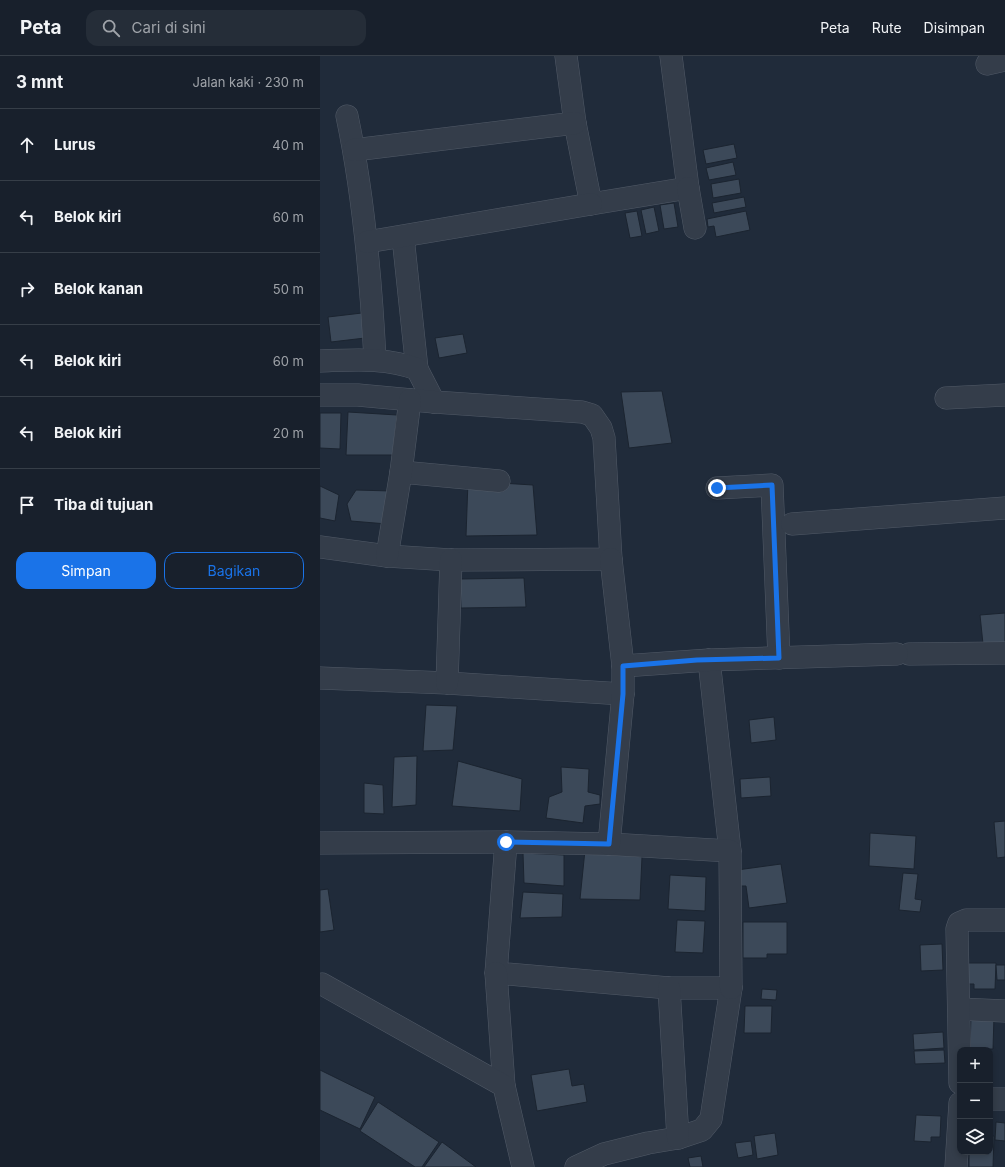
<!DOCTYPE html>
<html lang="id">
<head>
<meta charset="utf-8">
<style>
	:root { --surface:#18202c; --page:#252d38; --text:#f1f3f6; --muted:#9fa3a9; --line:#363e48; --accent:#1a73e8 }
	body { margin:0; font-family:Inter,sans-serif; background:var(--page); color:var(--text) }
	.controls { position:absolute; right:12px; bottom:12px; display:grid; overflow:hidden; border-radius:8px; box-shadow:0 2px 6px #0003 }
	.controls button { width:36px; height:36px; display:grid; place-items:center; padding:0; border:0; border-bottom:1px solid var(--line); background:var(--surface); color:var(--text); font:20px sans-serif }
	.stop { position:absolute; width:12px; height:12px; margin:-9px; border:3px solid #1a73e8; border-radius:50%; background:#fff }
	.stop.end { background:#1a73e8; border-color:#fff; box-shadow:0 1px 4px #0008 }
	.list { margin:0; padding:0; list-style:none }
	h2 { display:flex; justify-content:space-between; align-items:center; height:52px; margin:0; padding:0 16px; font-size:17px }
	h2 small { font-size:13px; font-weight:400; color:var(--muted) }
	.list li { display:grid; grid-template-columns:26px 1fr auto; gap:12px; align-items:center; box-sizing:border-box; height:72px; padding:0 16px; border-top:1px solid var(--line) }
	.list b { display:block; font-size:15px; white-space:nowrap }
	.list em { font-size:13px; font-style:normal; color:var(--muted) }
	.actions { display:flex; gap:8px; padding:12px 16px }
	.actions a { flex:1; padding:9px 0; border:1px solid var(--accent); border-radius:12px; text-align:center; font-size:14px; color:var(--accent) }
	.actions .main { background:var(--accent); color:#fff }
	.icon { flex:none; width:22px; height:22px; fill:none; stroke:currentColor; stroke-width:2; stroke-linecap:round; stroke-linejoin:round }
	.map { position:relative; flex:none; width:685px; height:1111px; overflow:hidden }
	header { display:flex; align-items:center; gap:24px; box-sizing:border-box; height:56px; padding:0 20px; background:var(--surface); border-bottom:1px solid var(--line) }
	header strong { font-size:19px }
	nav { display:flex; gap:22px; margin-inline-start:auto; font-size:14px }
	.search { width:280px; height:36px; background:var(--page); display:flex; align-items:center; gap:10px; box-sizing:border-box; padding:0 14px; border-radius:12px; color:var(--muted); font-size:15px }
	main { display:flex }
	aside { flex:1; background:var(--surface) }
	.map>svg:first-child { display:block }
	.building { fill:#3c4959; stroke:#1b2430 }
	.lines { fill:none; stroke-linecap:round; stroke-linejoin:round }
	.minor-casing { stroke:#515a67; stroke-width:23 }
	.minor { stroke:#343d4a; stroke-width:22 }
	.route { stroke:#1a73e8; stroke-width:5 }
</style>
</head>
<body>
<header>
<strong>Peta</strong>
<div class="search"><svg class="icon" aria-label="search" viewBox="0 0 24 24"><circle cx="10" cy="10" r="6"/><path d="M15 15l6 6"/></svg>Cari di sini</div>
<nav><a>Peta</a><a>Rute</a><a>Disimpan</a></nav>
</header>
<main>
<aside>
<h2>3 mnt<small>Jalan kaki · 230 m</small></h2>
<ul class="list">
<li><svg class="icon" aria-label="ahead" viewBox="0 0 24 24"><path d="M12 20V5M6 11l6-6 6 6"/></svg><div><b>Lurus</b></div><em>40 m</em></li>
<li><svg class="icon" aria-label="left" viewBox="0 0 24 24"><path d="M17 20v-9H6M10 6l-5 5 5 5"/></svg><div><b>Belok kiri</b></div><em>60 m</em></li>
<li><svg class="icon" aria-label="right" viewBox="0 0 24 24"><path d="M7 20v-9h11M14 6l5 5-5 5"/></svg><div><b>Belok kanan</b></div><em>50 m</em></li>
<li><svg class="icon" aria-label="left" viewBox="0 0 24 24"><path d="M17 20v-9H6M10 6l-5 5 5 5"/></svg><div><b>Belok kiri</b></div><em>60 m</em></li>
<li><svg class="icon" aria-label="left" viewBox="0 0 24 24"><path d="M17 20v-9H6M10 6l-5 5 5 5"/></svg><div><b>Belok kiri</b></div><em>20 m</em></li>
<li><svg class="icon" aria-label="arrive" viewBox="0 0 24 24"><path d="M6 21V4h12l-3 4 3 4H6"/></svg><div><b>Tiba di tujuan</b></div></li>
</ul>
<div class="actions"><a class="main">Simpan</a><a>Bagikan</a></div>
</aside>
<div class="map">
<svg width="685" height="1111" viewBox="0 0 685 1111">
	<rect width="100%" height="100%" fill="#202b3a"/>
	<!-- building -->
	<g class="building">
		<polygon points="414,88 417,102 386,108 383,94"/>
		<polygon points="413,106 416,119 389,124 386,112"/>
		<polygon points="419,123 421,137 393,142 391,128"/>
		<polygon points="424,141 426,151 394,157 392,147"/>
		<polygon points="354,147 358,171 344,173 340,149"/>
		<polygon points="334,151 339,175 326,178 321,154"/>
		<polygon points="317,155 322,180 310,182 305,157"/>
		<polygon points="426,155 430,174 396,181 394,170 388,171 387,163"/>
		<polygon points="42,257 45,282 11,286 8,261"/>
		<polygon points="143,278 147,297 119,302 115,282"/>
		<polygon points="342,335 352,387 309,392 301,336"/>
		<polygon points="28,356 77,359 73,399 26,399"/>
		<polygon points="0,357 21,357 20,393 0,392"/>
		<polygon points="148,425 213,429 217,479 146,480"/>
		<polygon points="0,430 19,439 15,465 0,462"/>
		<polygon points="36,434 71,435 67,468 31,465 27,448"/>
		<polygon points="204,522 206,551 141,552 140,523"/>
		<polygon points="685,557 685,587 663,588 660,559"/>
		<polygon points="106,649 137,650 133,694 103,695"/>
		<polygon points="454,661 456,684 431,687 429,664"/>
		<polygon points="97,700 96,749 72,751 74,701"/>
		<polygon points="138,705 202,723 200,755 132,750"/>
		<polygon points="241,711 269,713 268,736 280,739 280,748 265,750 263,767 226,762 229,741 242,736"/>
		<polygon points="450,721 451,740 421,742 420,723"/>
		<polygon points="44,727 63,729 64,758 44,757"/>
		<polygon points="685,765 685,801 677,802 674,766"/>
		<polygon points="550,777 596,780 594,813 549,810"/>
		<polygon points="265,794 322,801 320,844 260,843"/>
		<polygon points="203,797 244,799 244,830 204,827"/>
		<polygon points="461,808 467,847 429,852 426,830 420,830 417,814"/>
		<polygon points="583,817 598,818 595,843 602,844 600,856 579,854"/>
		<polygon points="350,819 386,821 385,855 348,853"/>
		<polygon points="8,833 14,874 0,876 0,834"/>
		<polygon points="203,836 243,838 242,861 200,862"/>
		<polygon points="357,864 385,865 383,897 355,896"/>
		<polygon points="423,866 467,866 467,898 447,898 447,902 423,902"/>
		<polygon points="622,888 623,914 601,915 600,889"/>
		<polygon points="644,907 676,907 675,933 654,933 654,928 643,928"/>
		<polygon points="676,909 685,909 685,924 677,924"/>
		<polygon points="442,933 457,934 456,944 441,943"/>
		<polygon points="425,950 452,950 451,977 424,977"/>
		<polygon points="651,959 674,960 673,993 650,993"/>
		<polygon points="623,976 624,992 594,994 593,978"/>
		<polygon points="624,994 625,1007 595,1008 594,995"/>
		<polygon points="249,1013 252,1030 264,1028 267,1046 217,1055 211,1019"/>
		<polygon points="0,1014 55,1041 40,1073 0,1054"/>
		<polygon points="58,1046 119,1086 102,1111 95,1111 40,1075"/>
		<polygon points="596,1059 621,1060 620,1081 611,1081 611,1086 594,1085"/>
		<polygon points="676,1066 685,1067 685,1085 675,1084"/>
		<polygon points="455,1077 458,1099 437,1103 434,1080"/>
		<polygon points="670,1080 674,1080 673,1111 649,1111 649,1096 670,1096"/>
		<polygon points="431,1085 433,1099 418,1102 415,1087"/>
		<polygon points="122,1086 156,1111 104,1111"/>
		<polygon points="381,1100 383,1111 370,1111 368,1102"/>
	</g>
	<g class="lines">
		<!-- minor casing -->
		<g class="minor-casing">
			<g id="minor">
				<polyline points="246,0 255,67 271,148 368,132 351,0"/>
				<polyline points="667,8 685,4"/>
				<path d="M 27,60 C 44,141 51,222 55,304"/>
				<polyline points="34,94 255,67"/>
				<polyline points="368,132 375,172"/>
				<polyline points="83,181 97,313"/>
				<polyline points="47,186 271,148"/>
				<path d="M 0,305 C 33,304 66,301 97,313 L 114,346"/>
				<polyline points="0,339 38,339 114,346 262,356 272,359 281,372 284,382 291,503 131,504 67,500 0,491"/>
				<polyline points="626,342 685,339"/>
				<polyline points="81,416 179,425"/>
				<polyline points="397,432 452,429 459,602"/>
				<polyline points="472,468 685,452"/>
				<polyline points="67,500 81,416 90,344"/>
				<polyline points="589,598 685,597"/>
				<polyline points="389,604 410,795"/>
				<polyline points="303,610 389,604 577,598"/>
				<polyline points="0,622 127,627 303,638"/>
				<polyline points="127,627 131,504"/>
				<polyline points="186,786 176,917 349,932 411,932 391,1063 382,1074 358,1082 328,1087 284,1098 256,1111"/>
				<polyline points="0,787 186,786 289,788 410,795 411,932"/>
				<polyline points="289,788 303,638 303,610 291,503"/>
				<polyline points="176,917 184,1030"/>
				<polyline points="2,928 184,1030 203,1111"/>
				<polyline points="349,932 358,1082"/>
				<polyline points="639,953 685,955"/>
				<polyline points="640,1027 637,873 639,867 646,864 685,864"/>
				<polyline points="670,1043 685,1043"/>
				<polyline points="636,1111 640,1047"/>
			</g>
		</g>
		<!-- minor -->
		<use href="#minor" class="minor"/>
	</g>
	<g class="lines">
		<!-- route -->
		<polyline class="route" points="186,786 289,788 303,638 303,610 377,604 459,602 452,429 397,432"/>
	</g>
</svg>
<div class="controls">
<button>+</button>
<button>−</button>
<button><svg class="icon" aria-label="layers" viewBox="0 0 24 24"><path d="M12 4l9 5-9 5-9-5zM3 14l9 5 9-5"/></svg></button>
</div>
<div class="stop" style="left:186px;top:786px"></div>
<div class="stop end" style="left:397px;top:432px"></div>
</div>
</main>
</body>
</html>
